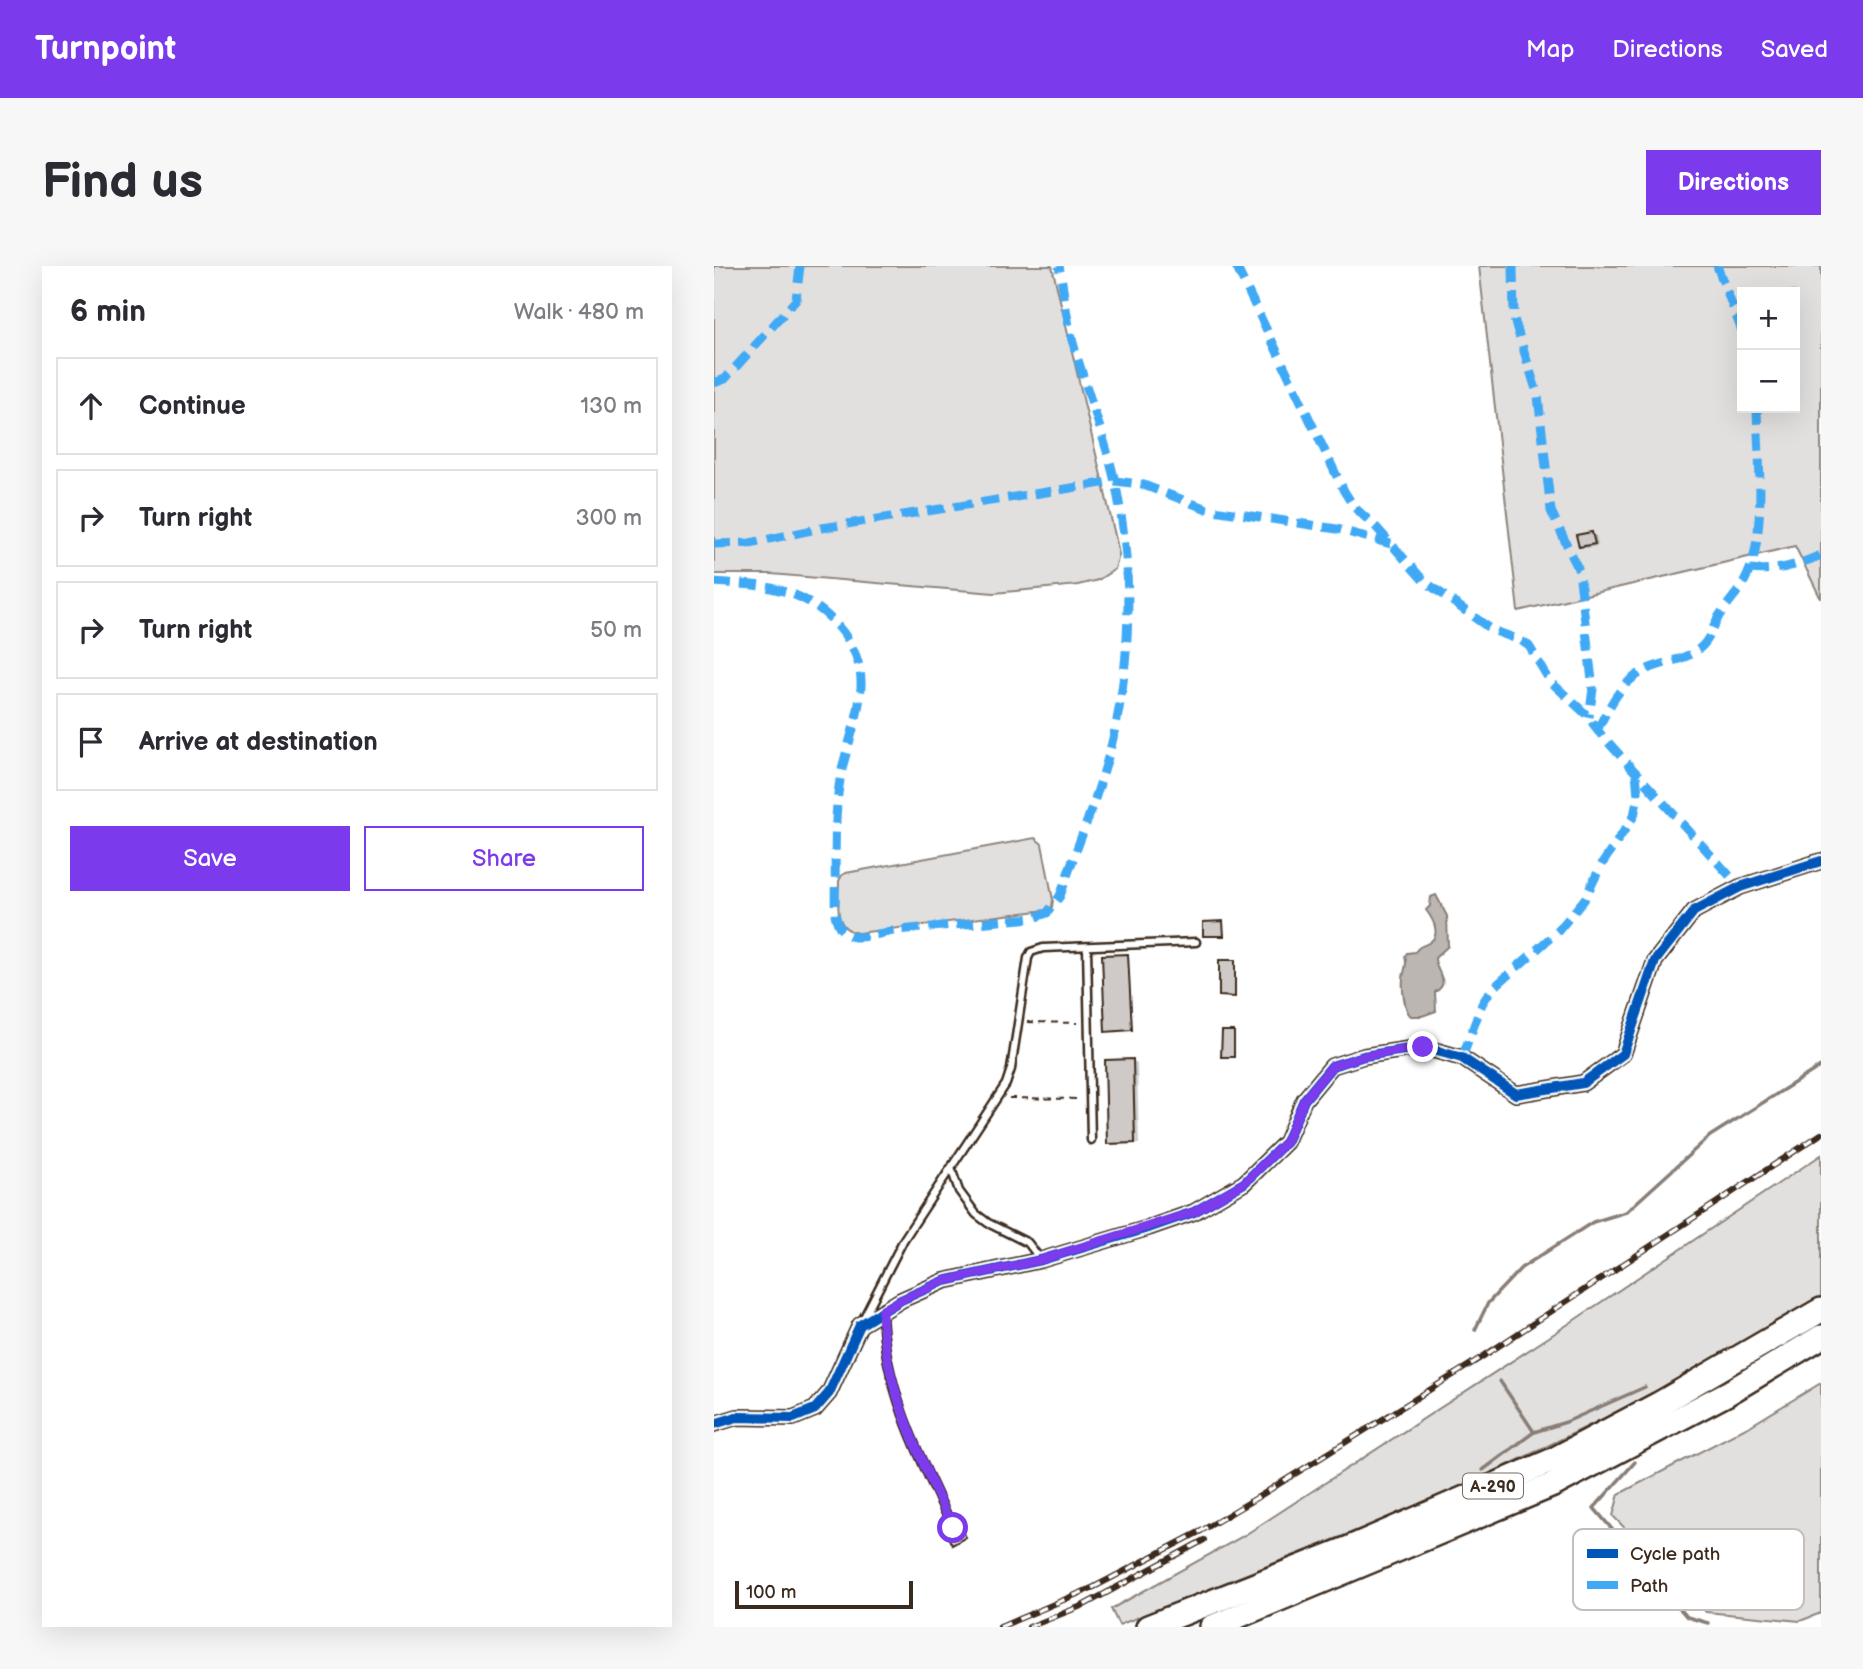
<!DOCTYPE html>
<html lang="en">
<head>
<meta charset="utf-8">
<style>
	:root { --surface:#fff; --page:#f7f7f7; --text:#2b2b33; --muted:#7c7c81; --line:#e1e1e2; --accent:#7c3aed }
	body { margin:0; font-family:"Balsamiq Sans",sans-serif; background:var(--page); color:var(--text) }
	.controls { position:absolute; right:21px; top:21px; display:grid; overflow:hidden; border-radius:0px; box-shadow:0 7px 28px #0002 }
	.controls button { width:63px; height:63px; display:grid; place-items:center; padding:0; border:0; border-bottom:2px solid var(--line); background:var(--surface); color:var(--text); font:35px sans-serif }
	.scale { position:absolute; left:21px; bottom:18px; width:178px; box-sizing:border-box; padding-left:7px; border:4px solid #3b2a1e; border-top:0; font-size:19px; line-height:24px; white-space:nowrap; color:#3b2a1e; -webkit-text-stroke:5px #fff; paint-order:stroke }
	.stop { position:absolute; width:21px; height:21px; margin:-16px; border:5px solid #7c3aed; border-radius:50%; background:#fff }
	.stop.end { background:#7c3aed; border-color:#fff; box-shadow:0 2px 7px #0008 }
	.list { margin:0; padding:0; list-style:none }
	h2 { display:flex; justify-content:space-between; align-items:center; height:91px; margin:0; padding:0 28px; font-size:30px }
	h2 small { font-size:23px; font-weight:400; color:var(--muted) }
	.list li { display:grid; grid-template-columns:46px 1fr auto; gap:21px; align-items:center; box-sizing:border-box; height:98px; margin:0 14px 14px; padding:0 14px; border:2px solid var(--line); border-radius:0px }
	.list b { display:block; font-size:26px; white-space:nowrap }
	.list em { font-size:23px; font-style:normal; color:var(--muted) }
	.actions { display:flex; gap:14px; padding:21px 28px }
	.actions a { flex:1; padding:16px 0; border:2px solid var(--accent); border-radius:0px; text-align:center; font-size:24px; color:var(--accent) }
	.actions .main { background:var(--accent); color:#fff }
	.icon { flex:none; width:38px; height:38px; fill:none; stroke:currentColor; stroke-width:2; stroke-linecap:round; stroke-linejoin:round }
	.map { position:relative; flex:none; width:1107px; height:1361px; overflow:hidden; border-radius:0px }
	header { display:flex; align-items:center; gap:42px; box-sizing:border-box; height:98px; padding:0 35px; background:var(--accent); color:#fff }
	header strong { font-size:33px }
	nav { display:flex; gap:38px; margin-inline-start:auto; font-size:24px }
	.intro { display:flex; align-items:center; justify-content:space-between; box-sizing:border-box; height:168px; padding:0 42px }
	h1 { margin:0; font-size:49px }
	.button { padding:18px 32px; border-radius:0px; background:var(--accent); color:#fff; font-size:24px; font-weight:700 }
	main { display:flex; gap:42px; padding:0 42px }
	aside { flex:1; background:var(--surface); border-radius:0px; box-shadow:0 7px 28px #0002 }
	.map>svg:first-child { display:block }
	.green { fill:#e2e0de; stroke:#8e857e; stroke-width:2; fill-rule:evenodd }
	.water { fill:#bcb6b3; stroke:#887e77; stroke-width:2 }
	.shadow { fill:#0003 }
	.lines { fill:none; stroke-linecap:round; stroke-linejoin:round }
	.stream { stroke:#887e77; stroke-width:3.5 }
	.building { fill:#cfcac7; stroke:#3b2a1e; stroke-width:2 }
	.lane-casing { stroke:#3b2a1e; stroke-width:11 }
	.street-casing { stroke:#3b2a1e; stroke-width:18 }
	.highway-casing { stroke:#3b2a1e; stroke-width:28 }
	.path { stroke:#3b2a1e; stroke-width:2; stroke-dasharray:7 5; stroke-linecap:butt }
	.lane { stroke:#fff; stroke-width:6 }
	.street { stroke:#fff; stroke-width:12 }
	.highway { stroke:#fff; stroke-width:23 }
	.rail-casing { stroke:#3b2a1e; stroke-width:6 }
	.rail { stroke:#fff; stroke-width:3.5; stroke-dasharray:10; stroke-linecap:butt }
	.quiet { stroke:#3fa9f5; stroke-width:9; stroke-dasharray:18 9; stroke-linecap:butt }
	.cycleway-casing { stroke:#fff; stroke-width:15 }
	.cycleway { stroke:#0057b8; stroke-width:10 }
	.route { stroke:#7c3aed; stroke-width:9 }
	.labels { text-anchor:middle; stroke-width:5; stroke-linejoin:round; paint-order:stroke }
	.shield { fill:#fff; stroke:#766a62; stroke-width:2 }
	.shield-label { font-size:16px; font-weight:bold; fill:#3b2a1e }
	.key { fill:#fff; stroke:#c4bfbc; stroke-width:2 }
	.key-label { font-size:19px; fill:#3b2a1e }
</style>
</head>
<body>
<header>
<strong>Turnpoint</strong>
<nav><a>Map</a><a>Directions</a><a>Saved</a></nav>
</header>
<div class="intro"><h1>Find us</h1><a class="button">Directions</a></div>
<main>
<aside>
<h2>6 min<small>Walk · 480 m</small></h2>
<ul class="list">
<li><svg class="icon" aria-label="ahead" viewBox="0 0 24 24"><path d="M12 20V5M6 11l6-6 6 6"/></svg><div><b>Continue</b></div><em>130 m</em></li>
<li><svg class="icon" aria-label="right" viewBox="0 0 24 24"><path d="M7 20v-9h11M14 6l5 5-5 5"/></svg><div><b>Turn right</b></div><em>300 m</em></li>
<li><svg class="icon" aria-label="right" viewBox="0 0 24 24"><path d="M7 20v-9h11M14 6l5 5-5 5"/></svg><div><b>Turn right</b></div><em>50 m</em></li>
<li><svg class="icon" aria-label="arrive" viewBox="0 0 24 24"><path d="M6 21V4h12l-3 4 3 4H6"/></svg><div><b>Arrive at destination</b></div></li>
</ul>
<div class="actions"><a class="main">Save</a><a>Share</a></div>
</aside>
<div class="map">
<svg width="1107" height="1361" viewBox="0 0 1107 1361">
	<rect width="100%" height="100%" fill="#fff"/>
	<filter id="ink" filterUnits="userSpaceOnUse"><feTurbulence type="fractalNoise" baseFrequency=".0143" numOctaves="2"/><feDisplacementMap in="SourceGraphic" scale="14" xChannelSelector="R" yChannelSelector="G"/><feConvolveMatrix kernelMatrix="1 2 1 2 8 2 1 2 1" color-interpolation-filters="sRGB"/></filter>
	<g filter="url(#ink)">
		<!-- green -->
		<g class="green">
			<polygon points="0,0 338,0 403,278 405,289 401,303 384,314 364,319 280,327 57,308 0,308"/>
			<path d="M 765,0 L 1107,0 L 1107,333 L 1081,280 L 804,345 ZM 1028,26 L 1081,26 L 1081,142 L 1028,142 Z"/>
			<path d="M 321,572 L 328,578 L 339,634 L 338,641 L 332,644 L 144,667 C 118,663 125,635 125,615 L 128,609 L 132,607 Z"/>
			<polygon points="1107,889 1107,1037 895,1150 734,1228 405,1359 397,1343 531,1269 835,1071"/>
			<polygon points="1107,1117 1107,1347 1086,1355 992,1346 899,1250 905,1228 1036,1160"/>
		</g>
		<!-- water -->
		<path class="water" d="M 722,629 L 733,650 L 734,680 L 721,692 C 721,707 738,716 721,726 L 722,745 L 708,750 L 697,750 C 690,745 688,721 689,712 C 690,702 694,701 691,690 L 693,687 L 701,686 C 706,678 709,681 716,676 C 728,668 718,652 712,644 L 716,640 L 717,631 Z"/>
		<!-- shadow -->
		<g class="shadow">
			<polygon points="878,268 882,270 884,280 871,282 867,280"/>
			<polygon points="414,690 419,764 394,765"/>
			<polygon points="521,696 522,730 508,730"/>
			<polygon points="419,795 423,797 425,878 398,879 394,877"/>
		</g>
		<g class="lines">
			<!-- stream -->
			<g class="stream">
				<polyline points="761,1064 774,1037 807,1002 879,956 912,946 996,870 1107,800"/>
				<polyline points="786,1115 820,1166"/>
				<polyline points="921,1196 880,1242 973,1351 994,1357"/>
				<polyline points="769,1204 820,1166 852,1156 931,1121"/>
			</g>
		</g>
		<!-- building -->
		<g class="building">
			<polygon points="878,266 881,278 865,281 862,269"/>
			<polygon points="509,655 510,670 489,670 489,656"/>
			<polygon points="414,688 418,764 391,766 388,689"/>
			<polygon points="505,694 521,694 521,731 505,730"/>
			<polygon points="508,765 520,765 520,791 507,791"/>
			<polygon points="419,793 421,877 393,878 391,794"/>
			<polygon points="248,1263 252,1271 238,1279 234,1271"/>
		</g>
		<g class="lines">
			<!-- lane casing -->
			<g class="lane-casing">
				<g id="lane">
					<polyline points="373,681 377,874"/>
					<polyline points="237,902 245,925 262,948 274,957 314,977 327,994"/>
					<path d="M 168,1046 C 170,1123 207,1194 239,1262"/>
					<polyline points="148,1055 190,973 292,818 297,803 314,692 317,686 329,682 482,676"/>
				</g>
			</g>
			<!-- street casing -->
			<g class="street-casing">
				<polyline id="street" points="0,1158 23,1151 79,1152 101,1143 115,1127 146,1059 187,1034 230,1015 327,994 434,962 480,946 530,917 572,876 590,834 618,800 650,790 709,781 748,792 802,828 869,817 909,788 941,695 980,645 1026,621 1107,595"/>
			</g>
			<!-- highway casing -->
			<g class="highway-casing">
				<g id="highway">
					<polyline points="434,1361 633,1283 839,1194 945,1138 1107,1044"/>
					<polyline points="498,1361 839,1219 1014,1127 1107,1071"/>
				</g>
			</g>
			<!-- path -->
			<g class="path">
				<polyline points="313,756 364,757"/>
				<polyline points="295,832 367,833"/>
			</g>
			<!-- lane -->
			<use href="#lane" class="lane"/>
			<!-- street -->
			<use href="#street" class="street"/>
			<!-- highway -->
			<use href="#highway" class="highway"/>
			<!-- rail casing -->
			<g class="rail-casing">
				<g id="rail">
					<polyline points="286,1361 380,1321 487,1265 549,1228 765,1093 1107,868"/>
					<polyline points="315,1361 370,1339 490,1274"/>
				</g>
			</g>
			<!-- rail -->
			<use href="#rail" class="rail"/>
			<!-- quiet -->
			<g class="quiet">
				<polyline points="522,0 630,225 640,241 662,261 710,315 778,364 806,374 815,380 836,415 875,451 883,464 1026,621"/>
				<polyline points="799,0 800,53 824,130 837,245 865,305 879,423 875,451"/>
				<polyline points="1003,0 1028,65"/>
				<polyline points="0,117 11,113 82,34 86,0"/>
				<polyline points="0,278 36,277 108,262 401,215 427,218 493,243 623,263 677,278"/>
				<path d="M 1036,303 C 1062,306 1084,299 1107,289"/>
				<path d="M 0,316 C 23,318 47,318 69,325 C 110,336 149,376 147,421 C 145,454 131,483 126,514 C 119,556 122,605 121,648 C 123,659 128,669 141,671 C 154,672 170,666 184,664 C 229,660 274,656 319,652 L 333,647 L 346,630 C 365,574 390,517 402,459 C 418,379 418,295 401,216 C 390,168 371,121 358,73 C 352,50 350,24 345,0"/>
				<path d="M 883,464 C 899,435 908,411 942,400 C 956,395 970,393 982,385 C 995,377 998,363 1005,350 C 1013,338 1023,328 1030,316 C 1054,274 1044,190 1043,142"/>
				<polyline points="748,792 768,738 777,724 844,665 870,634 888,598 920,550 924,530 922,506"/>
			</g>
			<!-- cycleway casing -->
			<g class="cycleway-casing">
				<polyline id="cycleway" points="0,1158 23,1151 79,1152 101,1143 115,1127 146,1059 187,1034 230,1015 327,994 434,962 480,946 530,917 572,876 590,834 618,800 650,790 709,781 748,792 802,828 869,817 909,788 941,695 980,645 1026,621 1107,595"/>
			</g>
			<!-- cycleway -->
			<use href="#cycleway" class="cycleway"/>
		</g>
	</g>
	<g class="lines" filter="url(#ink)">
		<!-- route -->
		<path class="route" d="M 239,1262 C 207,1193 170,1122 168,1045 L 187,1034 L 230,1015 L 327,994 L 480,946 L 530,917 L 572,876 L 590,834 L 618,800 L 650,790 L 709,781"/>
	</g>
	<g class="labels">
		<!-- shield labels -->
		<rect class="shield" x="749" y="1207.5" width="60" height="25" rx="5"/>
		<g class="shield-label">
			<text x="779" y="1226">А-290</text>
		</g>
	</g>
	<!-- legend -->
	<rect x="859" y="1263" width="231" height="81" rx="10" class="key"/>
	<rect x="873" y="1283" width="31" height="9" fill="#0057b8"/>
	<rect x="873" y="1315" width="31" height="8" fill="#3fa9f5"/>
	<g class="key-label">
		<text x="916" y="1294">Cycle path</text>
		<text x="916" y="1326">Path</text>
	</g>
</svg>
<div class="controls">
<button>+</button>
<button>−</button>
</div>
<div class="scale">100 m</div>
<div class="stop" style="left:239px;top:1262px"></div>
<div class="stop end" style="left:709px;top:781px"></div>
</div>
</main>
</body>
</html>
